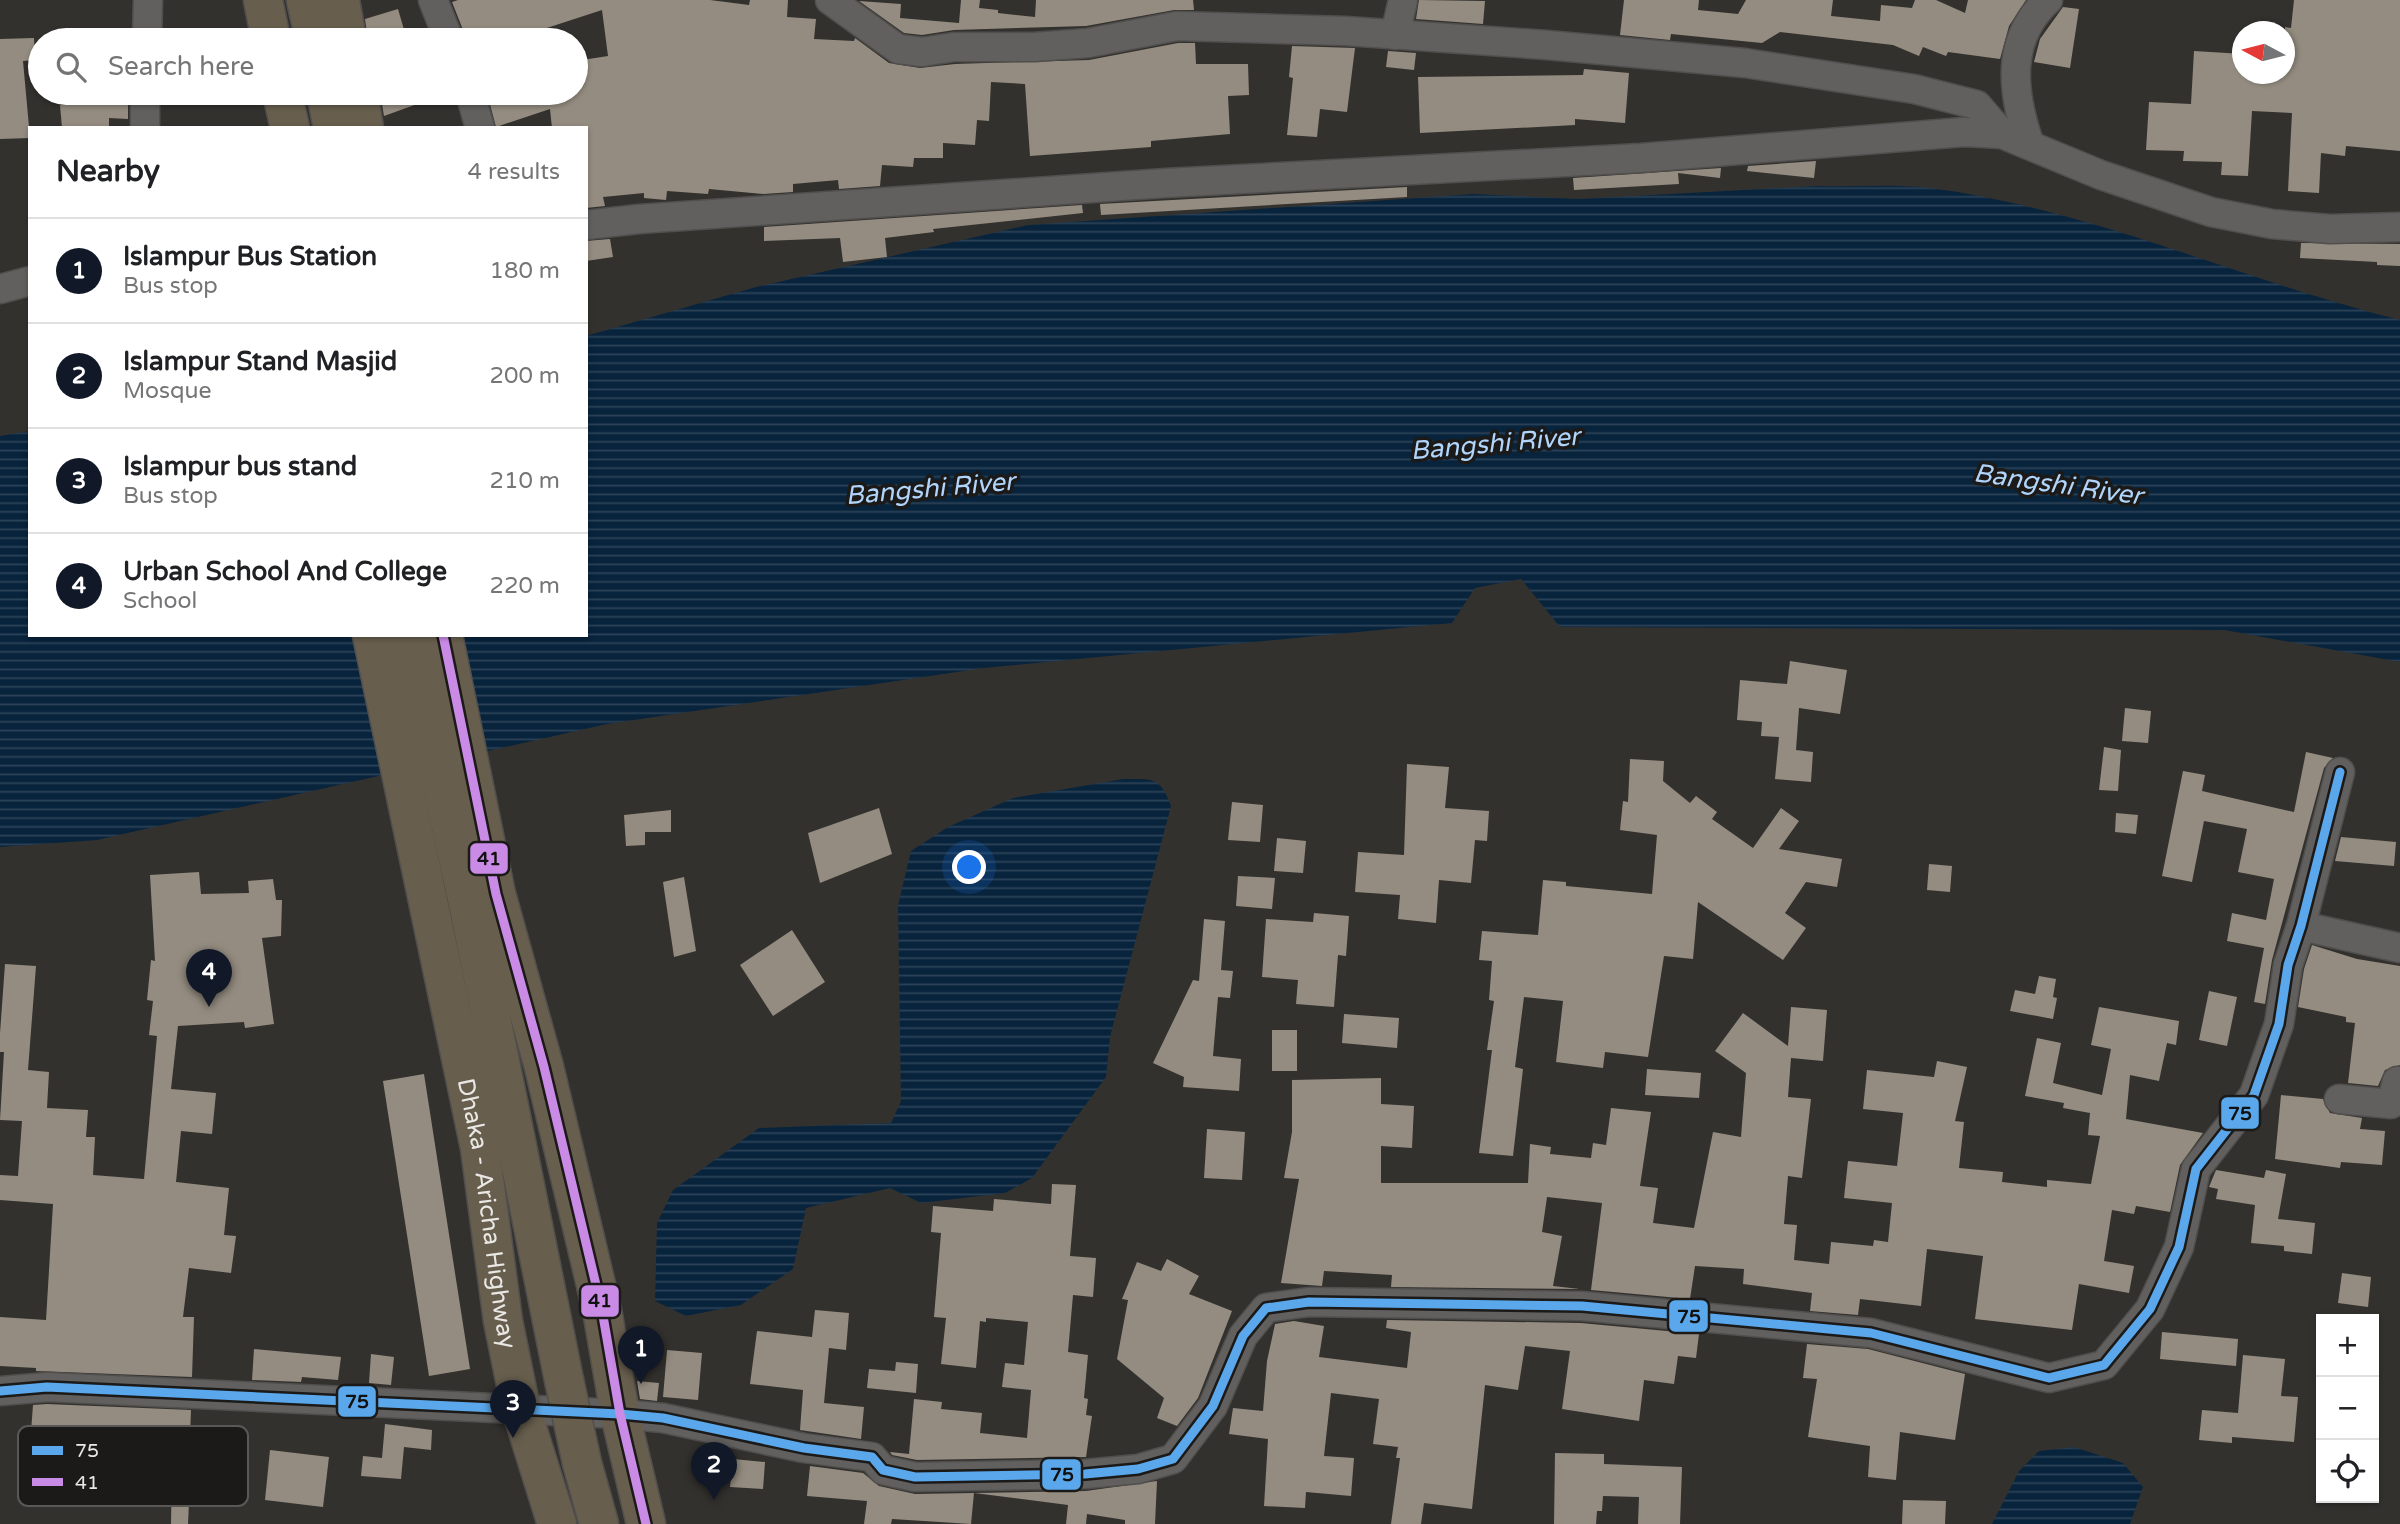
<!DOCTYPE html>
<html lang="en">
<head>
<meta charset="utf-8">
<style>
	:root { --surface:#fff; --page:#f2f2f2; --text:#202124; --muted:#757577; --line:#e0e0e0; --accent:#111827 }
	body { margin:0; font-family:"Varela Round",sans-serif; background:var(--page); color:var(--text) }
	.controls { position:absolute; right:21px; bottom:21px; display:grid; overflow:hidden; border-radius:0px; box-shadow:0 2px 5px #0004 }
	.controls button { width:63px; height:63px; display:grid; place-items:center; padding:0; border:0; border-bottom:2px solid var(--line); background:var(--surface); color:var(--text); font:35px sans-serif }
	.compass { position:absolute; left:2232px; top:21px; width:63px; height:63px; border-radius:50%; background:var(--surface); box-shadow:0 2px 5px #0004; rotate:277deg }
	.you { position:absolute; left:970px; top:868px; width:24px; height:24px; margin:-18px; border:5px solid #fff; border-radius:50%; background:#1a73e8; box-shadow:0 0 0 10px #1a73e833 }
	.badge { display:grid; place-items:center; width:46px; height:46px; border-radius:50%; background:var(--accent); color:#fff; font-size:23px; font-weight:700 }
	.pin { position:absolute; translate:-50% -58px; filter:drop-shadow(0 2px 4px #0008) }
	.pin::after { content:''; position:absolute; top:37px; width:24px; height:21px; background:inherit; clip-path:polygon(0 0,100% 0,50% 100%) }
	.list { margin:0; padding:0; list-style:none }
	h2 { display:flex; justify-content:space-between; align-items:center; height:91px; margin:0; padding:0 28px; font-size:30px }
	h2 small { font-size:23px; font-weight:400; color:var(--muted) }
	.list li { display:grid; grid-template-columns:46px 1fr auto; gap:21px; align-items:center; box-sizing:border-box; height:105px; padding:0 28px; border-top:2px solid var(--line) }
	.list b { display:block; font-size:26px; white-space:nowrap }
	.list p { margin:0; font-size:23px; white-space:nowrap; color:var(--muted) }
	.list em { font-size:23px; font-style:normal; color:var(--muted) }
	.icon { flex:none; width:38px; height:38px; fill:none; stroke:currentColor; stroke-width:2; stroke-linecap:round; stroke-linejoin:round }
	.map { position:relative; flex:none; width:2400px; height:1524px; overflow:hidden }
	.search { position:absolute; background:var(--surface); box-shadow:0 2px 5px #0004; left:28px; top:28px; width:560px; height:77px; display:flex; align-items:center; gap:18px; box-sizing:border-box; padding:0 24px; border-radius:38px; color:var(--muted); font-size:26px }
	.panel { position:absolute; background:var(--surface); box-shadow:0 2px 5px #0004; left:28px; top:126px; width:560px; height:511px; border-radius:0px }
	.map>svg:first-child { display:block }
	.water { fill:url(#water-rules) }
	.building { fill:#948c80 }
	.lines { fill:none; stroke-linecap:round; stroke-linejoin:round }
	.minor-casing { stroke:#504f4d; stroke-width:31 }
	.highway-casing { stroke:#504f4d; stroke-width:41 }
	.minor { stroke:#61605f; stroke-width:28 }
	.highway { stroke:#675e4d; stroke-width:38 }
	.highway-bridge-casing { stroke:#504f4d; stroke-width:41; stroke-linecap:butt }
	.highway-bridge { stroke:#675e4d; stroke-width:38 }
	.bus-1-casing { stroke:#1b1a18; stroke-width:14 }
	.bus-2-casing { stroke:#1b1a18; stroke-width:14 }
	.bus-1 { stroke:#5aa8eb; stroke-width:9 }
	.bus-2 { stroke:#ca8be6; stroke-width:9 }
	.labels { text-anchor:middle; stroke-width:7; stroke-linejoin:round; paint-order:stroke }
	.street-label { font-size:24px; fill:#e9e8e5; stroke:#1b1a18 }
	.water-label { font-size:26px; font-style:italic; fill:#b0d4fa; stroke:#1b1a18 }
	.key { fill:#1b1a18; stroke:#595856; stroke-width:2 }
	.key-label { font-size:19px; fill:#e9e8e5 }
	.line-badge { stroke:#1b1a18; stroke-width:2.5 }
	.pale-badge-label { font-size:19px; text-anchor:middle; font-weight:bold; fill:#111 }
</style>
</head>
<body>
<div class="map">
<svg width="2400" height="1524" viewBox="0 0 2400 1524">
	<defs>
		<pattern id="water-rules" width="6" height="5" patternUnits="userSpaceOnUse" patternTransform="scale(1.75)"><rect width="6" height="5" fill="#08233c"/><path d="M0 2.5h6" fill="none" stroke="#2c4358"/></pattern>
	</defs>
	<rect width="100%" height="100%" fill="#33312e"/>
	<!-- water -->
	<g class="water">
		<path d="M 1819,186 C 1855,187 1894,184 1930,188 C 2092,209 2243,281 2400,320 L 2400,662 L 2224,630 L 1560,627 L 1521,579 L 1475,588 L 1452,623 L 984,668 L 607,724 L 97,840 L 0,847 L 0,436 L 30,431 L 30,635 L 586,635 L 586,336 L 756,287 L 1028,225 L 1473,194 L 1579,199 Z"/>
		<path d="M 1123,779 C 1153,779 1160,776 1171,806 L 1110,1037 L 1106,1077 L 1032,1178 L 1005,1193 L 921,1203 L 890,1188 L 806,1208 L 793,1269 L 741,1305 L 686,1316 L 655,1301 L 657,1223 L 673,1190 L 759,1128 L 891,1123 L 901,1101 L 898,905 L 911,851 L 948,827 L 1013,798 Z"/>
		<polygon points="2074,1447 2123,1463 2143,1487 2130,1524 1992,1524 2019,1471 2039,1451"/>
	</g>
	<!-- building -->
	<g class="building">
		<polygon points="458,0 710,0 749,5 750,0 788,0 787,17 816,19 814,39 854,41 855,38 889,63 920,68 955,64 1089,60 1178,43 1195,43 1196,64 1248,64 1249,95 1228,96 1230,134 1151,141 1151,147 1030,156 1025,84 991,82 989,121 977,120 975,145 943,143 943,158 914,158 913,167 882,165 880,186 839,189 838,180 793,184 793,192 763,194 709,189 708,194 667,191 666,200 644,198 644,193 603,197 605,206 586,208 586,128 552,128 550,109 496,127 487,93 576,93 579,90 576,61 608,56 602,10 510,40 467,40 452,2"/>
		<polygon points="961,0 980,0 979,8 998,10 998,13 1035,17 1036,0 1193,0 1194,10 1174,10 1086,26 954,30 922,35 904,33 859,1 901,4 900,18 959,23"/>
		<polygon points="1419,0 1485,1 1483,24 1416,19"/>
		<polygon points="1624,0 1699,0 1698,10 1738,14 1746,0 1833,0 1831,16 1880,21 1881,5 1912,8 1915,0 1936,0 1965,13 1968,0 2026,0 2009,26 2000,59 1948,52 1946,56 1923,47 1919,56 1893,45 1780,32 1762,43 1671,34 1670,40 1620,35"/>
		<polygon points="2294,0 2400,0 2400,151 2346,146 2345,156 2321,153 2319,193 2288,191 2292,113 2252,111 2248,176 2221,175 2222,162 2183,161 2184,151 2146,150 2149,102 2191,104 2194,51 2243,54 2243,74 2285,74 2285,27 2291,28"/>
		<polygon points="2063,7 2079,9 2070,68 2034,62 2040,39"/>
		<polygon points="398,9 407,40 368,40 365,19"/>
		<polygon points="34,38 35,60 23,61 30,138 0,139 0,39"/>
		<polygon points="1292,46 1355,48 1347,112 1320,109 1317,137 1287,135 1293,78 1289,77"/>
		<polygon points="1388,51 1416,53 1414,70 1386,67"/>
		<polygon points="1584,69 1629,73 1625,123 1575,119 1575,125 1420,133 1418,77 1583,75"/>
		<polygon points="122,93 128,93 128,119 109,118 109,128 62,128 60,105 122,102"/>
		<polygon points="380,93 441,93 442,95 384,116"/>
		<polygon points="1816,161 1814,178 1747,171 1748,166"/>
		<polygon points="1721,168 1720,178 1678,173 1679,184 1574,190 1573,178"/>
		<polygon points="1407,187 1407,197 1101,215 1100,204"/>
		<polygon points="1082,205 1083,213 933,229 934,232 885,238 887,257 843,262 840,238 764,241 764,227"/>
		<polygon points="610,239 613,257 586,261 586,241"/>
		<polygon points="2301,243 2400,244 2400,266 2377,265 2377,262 2300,258"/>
		<polygon points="1790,661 1847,670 1840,714 1799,708 1796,750 1813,752 1811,782 1775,779 1779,737 1761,736 1762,722 1737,720 1740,680 1787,684"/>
		<polygon points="2125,708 2151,711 2148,743 2122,741"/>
		<polygon points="2104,747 2121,750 2118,791 2099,790"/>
		<polygon points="2306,752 2333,758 2324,768 2272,960 2265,1004 2254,1002 2264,948 2227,941 2232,913 2266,920 2274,879 2238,872 2247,829 2204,821 2192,882 2162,876 2183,771 2205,775 2202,791 2294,812"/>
		<polygon points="1630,759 1664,761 1663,781 1690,803 1696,796 1717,812 1712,819 1753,848 1781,808 1799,821 1779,849 1842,859 1837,887 1806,882 1785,913 1806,928 1783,960 1698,902 1693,959 1664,956 1648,1057 1605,1052 1603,1068 1556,1062 1563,1001 1524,997 1515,1067 1523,1069 1513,1156 1479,1153 1492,1050 1487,1050 1494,1001 1489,1000 1492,961 1479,960 1482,931 1538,935 1543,880 1566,882 1566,886 1652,894 1657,835 1620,830 1623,801 1628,802"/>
		<polygon points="1407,764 1449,767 1445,808 1489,811 1487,841 1475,840 1471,883 1439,880 1436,923 1398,919 1400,895 1355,892 1358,852 1404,855"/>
		<polygon points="1232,802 1263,805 1260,842 1228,840"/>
		<polygon points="879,808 892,854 820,883 808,833"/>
		<polygon points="671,810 671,832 645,832 645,845 626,846 624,815"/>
		<polygon points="2116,813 2138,815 2136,834 2115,832"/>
		<polygon points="2341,837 2396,842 2394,866 2335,861"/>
		<polygon points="1277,838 1306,841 1303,873 1274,871"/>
		<polygon points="1929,864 1952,866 1950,892 1927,890"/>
		<polygon points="199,872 201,894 249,893 248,881 273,879 276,900 282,900 281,936 262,938 274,1024 245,1028 244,1022 178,1026 171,1089 216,1093 212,1134 181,1131 176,1182 229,1188 224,1235 236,1236 231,1273 189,1268 183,1317 194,1317 192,1377 36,1371 36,1368 0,1366 0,1317 46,1320 53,1204 0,1200 0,1175 18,1176 22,1121 0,1120 4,1052 0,1052 0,1033 5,964 36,966 28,1070 49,1072 47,1108 88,1110 86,1137 95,1137 93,1175 144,1179 157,1036 149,1035 153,1001 147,1000 151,960 155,961 150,875"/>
		<polygon points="1238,876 1275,878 1272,909 1236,906"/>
		<polygon points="684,877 696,951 674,957 663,882"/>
		<polygon points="1314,913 1349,916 1346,956 1338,955 1334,1007 1296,1004 1298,980 1262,977 1266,919 1313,922"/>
		<polygon points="1204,919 1225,921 1221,970 1233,971 1230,998 1218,997 1213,1056 1241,1059 1239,1091 1183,1087 1184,1077 1153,1063 1193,980 1199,981"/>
		<polygon points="792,930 825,982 773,1016 740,965"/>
		<polygon points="2312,945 2357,959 2400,966 2400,1065 2385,1070 2378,1086 2348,1083 2355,1023 2346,1022 2346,1017 2298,1007 2304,969"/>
		<polygon points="2039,976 2056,979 2053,997 2057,998 2053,1019 2010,1011 2015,990 2035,994"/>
		<polygon points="2209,991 2237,997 2227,1046 2199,1040"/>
		<polygon points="1791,1007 1827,1010 1823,1061 1791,1058 1788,1097 1811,1099 1802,1178 1788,1176 1784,1224 1797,1225 1794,1260 1829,1264 1831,1242 1873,1246 1874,1240 1888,1242 1892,1203 1844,1198 1848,1161 1897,1166 1903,1113 1863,1109 1867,1070 1934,1077 1937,1061 1967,1067 1955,1121 1964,1122 1959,1168 2003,1172 2002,1182 2047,1187 2047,1180 2091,1184 2100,1136 2088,1135 2090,1113 2063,1108 2064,1103 2025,1096 2037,1038 2061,1043 2053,1083 2102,1095 2111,1049 2091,1045 2099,1007 2179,1021 2176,1045 2167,1043 2159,1081 2130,1075 2126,1119 2203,1133 2180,1165 2170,1212 2136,1206 2134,1214 2112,1210 2104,1261 2134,1266 2129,1293 2079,1284 2072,1330 1975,1319 1983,1256 1927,1249 1921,1306 1860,1299 1858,1315 1810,1311 1812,1293 1743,1284 1744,1269 1695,1266 1690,1299 1591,1290 1602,1203 1547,1197 1542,1232 1562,1236 1553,1286 1580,1289 1391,1287 1392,1275 1324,1271 1322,1286 1281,1283 1299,1179 1284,1178 1292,1132 1292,1080 1381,1078 1381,1104 1414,1106 1412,1148 1381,1146 1381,1183 1528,1183 1530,1144 1551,1147 1550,1154 1591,1158 1593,1143 1606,1145 1611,1108 1651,1112 1640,1186 1658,1188 1653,1223 1694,1228 1713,1132 1741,1137 1746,1073 1715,1051 1743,1013 1788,1046"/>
		<polygon points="1344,1014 1399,1018 1397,1048 1342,1043"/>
		<rect x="1272" y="1030" width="25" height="41"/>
		<polygon points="1647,1069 1701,1073 1699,1098 1645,1095"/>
		<polygon points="424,1074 470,1369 429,1376 383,1081"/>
		<polygon points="2281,1095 2323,1099 2330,1113 2362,1118 2360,1129 2385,1131 2382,1165 2341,1162 2340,1168 2275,1159"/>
		<polygon points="1207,1129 1245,1132 1242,1180 1204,1178"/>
		<polygon points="2216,1170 2264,1178 2266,1170 2286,1174 2278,1219 2315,1223 2312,1254 2284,1251 2284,1246 2251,1243 2255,1205 2216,1199 2218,1189 2209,1187"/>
		<polygon points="1052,1184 1076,1185 1070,1256 1096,1258 1093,1297 1073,1295 1068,1352 1088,1355 1084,1398 1088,1399 1086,1415 1092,1416 1086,1457 917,1460 892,1455 890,1452 909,1454 914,1399 942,1402 941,1409 982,1413 980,1433 1027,1438 1031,1390 1002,1387 1005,1363 1024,1365 1028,1322 986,1318 986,1322 980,1321 976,1368 941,1364 946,1318 934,1317 941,1233 931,1232 933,1206 993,1211 994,1199 1051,1204"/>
		<polygon points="1167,1259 1199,1276 1189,1294 1232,1311 1198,1398 1177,1426 1157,1418 1164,1398 1117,1359 1128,1300 1122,1299 1137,1262 1161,1271"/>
		<polygon points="2342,1273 2371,1277 2368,1307 2338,1303"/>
		<polygon points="815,1310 849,1313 846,1350 829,1348 824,1403 864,1407 861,1439 800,1430 803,1390 750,1384 757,1331 812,1337"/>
		<polygon points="1387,1320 1581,1323 1699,1334 1696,1358 1678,1356 1674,1384 1644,1380 1639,1421 1562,1409 1570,1351 1525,1346 1518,1390 1485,1385 1472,1509 1424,1503 1421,1524 1391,1524 1400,1458 1396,1458 1398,1447 1373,1444 1379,1399 1331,1393 1324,1456 1354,1458 1351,1496 1306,1492 1305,1508 1264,1506 1268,1439 1229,1434 1233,1408 1263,1411 1267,1361 1275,1324 1294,1321 1324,1326 1319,1357 1407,1368 1411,1332 1386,1328"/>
		<polygon points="2162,1332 2238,1339 2236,1366 2160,1359"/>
		<polygon points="1807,1344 1868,1349 1965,1374 1955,1440 1900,1432 1896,1480 1868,1477 1870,1446 1808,1437 1817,1379 1803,1378"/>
		<polygon points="254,1349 341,1357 338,1380 302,1377 301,1382 252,1380"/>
		<polygon points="667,1350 702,1353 698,1400 663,1397"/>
		<polygon points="371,1354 394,1357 391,1385 369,1383"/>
		<polygon points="2243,1355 2285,1359 2281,1396 2298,1397 2294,1442 2232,1437 2232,1443 2199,1440 2202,1410 2238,1413"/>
		<polygon points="896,1362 918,1364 916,1393 867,1388 869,1369 895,1371"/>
		<polygon points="637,1381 659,1383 657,1401 640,1399"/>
		<polygon points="47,1404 191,1410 189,1464 200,1464 199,1502 189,1502 188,1524 171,1524 172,1465 86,1458 87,1449 30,1445 33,1405"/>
		<polygon points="385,1424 432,1430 431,1450 404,1447 401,1479 361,1476 363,1456 382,1458"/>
		<polygon points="270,1450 329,1457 323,1507 265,1500"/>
		<polygon points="1555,1453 1604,1454 1604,1464 1682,1467 1680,1524 1638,1524 1639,1497 1603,1496 1602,1511 1597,1511 1596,1524 1554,1524"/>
		<polygon points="733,1459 765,1462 763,1489 730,1487"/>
		<polygon points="810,1466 863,1473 879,1486 915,1494 1086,1491 1157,1481 1155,1524 1125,1524 1125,1520 1087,1514 1086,1524 1066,1524 1068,1505 974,1493 971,1524 892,1519 891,1524 864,1524 867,1501 807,1496"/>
		<polygon points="1903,1500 1946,1501 1945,1524 1902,1524"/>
	</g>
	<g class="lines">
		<!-- minor casing -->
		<g class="minor-casing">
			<g id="minor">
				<polyline points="433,0 449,40"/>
				<polyline points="830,0 898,49 922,52 954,47 1034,47 1088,43 1177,26 1346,31 1547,45 1745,63 1914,89 1977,105 2002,134"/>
				<polyline points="1395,35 1403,0"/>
				<polyline points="147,40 148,0"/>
				<polyline points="470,93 480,128"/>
				<polyline points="145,128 145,93"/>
				<path d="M 2029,143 C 2012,92 2005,40 2048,0"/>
				<polyline points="586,225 639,219 1166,183 1641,158 1964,132 2002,134 2101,175 2211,212 2272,224 2330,229 2400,227"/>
				<polyline points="0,289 30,281"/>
				<polyline points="2301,926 2400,948"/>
				<polyline points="2339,1099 2391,1104 2397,1081 2400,1082"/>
				<polyline points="0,1391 47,1387 620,1414 663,1418 804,1448 872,1457 883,1470 915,1477 1085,1474 1138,1469 1173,1459 1213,1406 1243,1336 1266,1308 1309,1302 1582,1306 1871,1333 2049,1378 2104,1365 2150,1309 2179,1247 2196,1169 2254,1095 2279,1024 2288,965 2301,926 2340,772"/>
			</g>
		</g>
		<!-- highway casing -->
		<g class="highway-casing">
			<g id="highway">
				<polyline points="263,0 271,40"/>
				<polyline points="306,0 315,40"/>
				<polyline points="340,0 347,40"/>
				<polyline points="282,93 290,128"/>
				<polyline points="326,93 333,128"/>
				<polyline points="358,93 364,128"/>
				<path id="s1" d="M 372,635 L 480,1148 L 503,1321 L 521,1409 L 557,1524"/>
				<polyline points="409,635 469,908 564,1380"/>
				<polyline points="443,635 496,894 544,1067 602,1310 620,1414 646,1524"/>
				<polyline points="582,1463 599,1524"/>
			</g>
		</g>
		<!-- minor -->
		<use href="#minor" class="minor"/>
		<!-- highway -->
		<use href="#highway" class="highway"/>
		<!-- highway-bridge casing -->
		<g class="highway-bridge-casing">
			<polyline id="highway-bridge" points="564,1380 582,1463"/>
		</g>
		<!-- highway-bridge -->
		<use href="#highway-bridge" class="highway-bridge"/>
		<!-- bus-1 casing -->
		<g class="bus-1-casing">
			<polyline id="bus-1" points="0,1391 47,1387 620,1414 663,1418 804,1448 872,1457 883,1470 915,1477 1085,1474 1138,1469 1173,1459 1213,1406 1243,1336 1266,1308 1309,1302 1582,1306 1871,1333 2049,1378 2104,1365 2150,1309 2179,1247 2196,1169 2254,1095 2279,1024 2288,965 2301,926 2340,772"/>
		</g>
		<!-- bus-2 casing -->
		<g class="bus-2-casing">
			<polyline id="bus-2" points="443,635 496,894 544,1067 602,1310 620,1414 646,1524"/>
		</g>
		<!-- bus-1 -->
		<use href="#bus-1" class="bus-1"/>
		<!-- bus-2 -->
		<use href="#bus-2" class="bus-2"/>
	</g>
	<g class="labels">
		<!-- street labels -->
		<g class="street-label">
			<text dy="8" stroke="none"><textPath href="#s1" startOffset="590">Dhaka - Aricha Highway</textPath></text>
		</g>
		<!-- water labels -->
		<g class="water-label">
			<text transform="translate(1495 443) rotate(-5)" y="9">Bangshi River</text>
			<text transform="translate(2058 484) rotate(8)" y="9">Bangshi River</text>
			<text transform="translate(930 488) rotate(-5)" y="9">Bangshi River</text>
		</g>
	</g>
	<!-- legend -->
	<rect x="18" y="1426" width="230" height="80" rx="10" class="key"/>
	<rect x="32" y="1446" width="31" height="9" fill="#5aa8eb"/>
	<rect x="32" y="1478" width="31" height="8" fill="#ca8be6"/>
	<g class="key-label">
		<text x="75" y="1457">75</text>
		<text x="75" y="1489">41</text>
	</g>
	<g class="line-badge">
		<rect x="469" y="842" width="40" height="33" rx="7" fill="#ca8be6"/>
		<rect x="2220" y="1096" width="40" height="34" rx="7" fill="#5aa8eb"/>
		<rect x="580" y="1284" width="40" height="34" rx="7" fill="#ca8be6"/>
		<rect x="1668" y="1299" width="41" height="34" rx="7" fill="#5aa8eb"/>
		<rect x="337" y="1385" width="40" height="33" rx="7" fill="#5aa8eb"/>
		<rect x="1041" y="1458" width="41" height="33" rx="7" fill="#5aa8eb"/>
	</g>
	<g class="pale-badge-label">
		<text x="489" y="865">41</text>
		<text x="2240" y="1120">75</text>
		<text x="600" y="1307">41</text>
		<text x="1689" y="1323">75</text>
		<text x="357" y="1408">75</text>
		<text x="1062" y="1481">75</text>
	</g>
</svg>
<div class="controls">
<button>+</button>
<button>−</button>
<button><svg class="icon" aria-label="locate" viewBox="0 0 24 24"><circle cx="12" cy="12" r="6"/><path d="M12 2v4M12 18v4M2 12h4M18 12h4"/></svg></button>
</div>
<svg class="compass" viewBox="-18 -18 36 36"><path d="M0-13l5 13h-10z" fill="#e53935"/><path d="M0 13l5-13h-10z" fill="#757577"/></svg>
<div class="you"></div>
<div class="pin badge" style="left:641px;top:1384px">1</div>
<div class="pin badge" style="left:714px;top:1500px">2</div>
<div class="pin badge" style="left:513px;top:1438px">3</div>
<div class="pin badge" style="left:209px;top:1007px">4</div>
<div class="search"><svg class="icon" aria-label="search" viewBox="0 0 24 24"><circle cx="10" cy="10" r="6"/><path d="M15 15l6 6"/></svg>Search here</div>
<section class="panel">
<h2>Nearby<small>4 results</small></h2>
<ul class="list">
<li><span class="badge">1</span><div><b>Islampur Bus Station</b><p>Bus stop</p></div><em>180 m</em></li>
<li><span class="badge">2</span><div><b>Islampur Stand Masjid</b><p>Mosque</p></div><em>200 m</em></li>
<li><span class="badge">3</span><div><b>Islampur bus stand</b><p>Bus stop</p></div><em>210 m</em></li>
<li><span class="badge">4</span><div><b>Urban School And College</b><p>School</p></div><em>220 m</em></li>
</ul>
</section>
</div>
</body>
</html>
